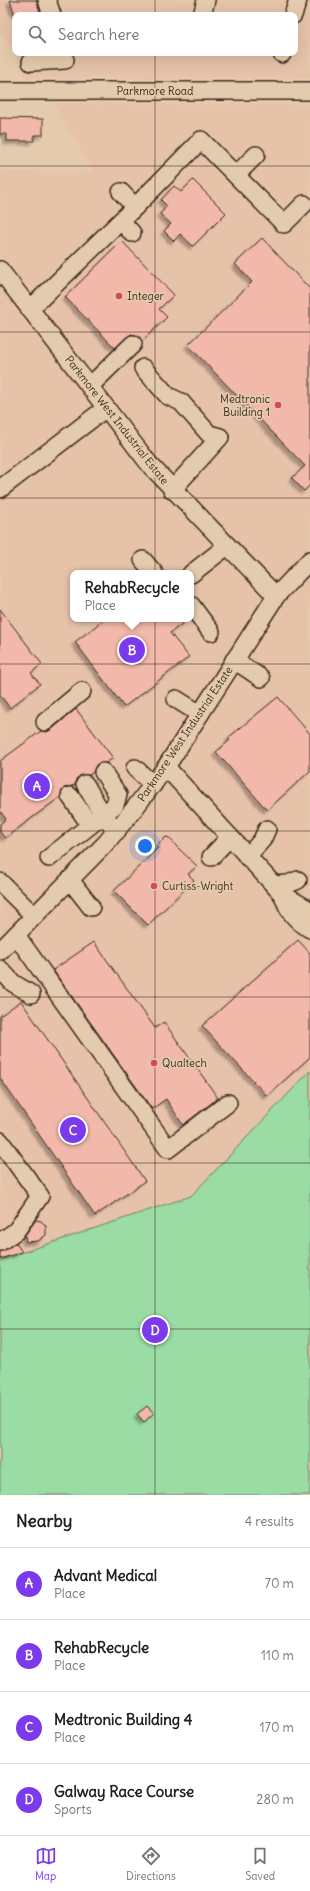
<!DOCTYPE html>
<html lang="en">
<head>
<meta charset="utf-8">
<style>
	:root { --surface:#fff; --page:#f2f2f2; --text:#202124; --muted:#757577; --line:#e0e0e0; --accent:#7c3aed }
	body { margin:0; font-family:Delius,sans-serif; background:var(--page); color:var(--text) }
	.you { position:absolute; left:145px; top:846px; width:14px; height:14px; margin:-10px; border:3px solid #fff; border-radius:50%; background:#1a73e8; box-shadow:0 0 0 6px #1a73e833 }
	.badge { display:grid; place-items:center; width:26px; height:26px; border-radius:50%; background:var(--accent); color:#fff; font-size:13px; font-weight:700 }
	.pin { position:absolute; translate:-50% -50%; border:2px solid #fff; box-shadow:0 1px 4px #0006 }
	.popup { position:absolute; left:70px; top:570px; width:124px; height:52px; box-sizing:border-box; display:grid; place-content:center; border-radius:8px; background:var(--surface); filter:drop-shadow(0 1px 3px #0005); font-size:13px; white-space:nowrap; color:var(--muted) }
	.popup b { font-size:15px; color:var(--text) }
	.popup::after { content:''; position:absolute; left:50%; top:100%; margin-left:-8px; border:8px solid transparent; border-top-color:var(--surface) }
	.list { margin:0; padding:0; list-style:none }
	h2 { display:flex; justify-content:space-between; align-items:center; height:52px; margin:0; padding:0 16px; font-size:17px }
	h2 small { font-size:13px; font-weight:400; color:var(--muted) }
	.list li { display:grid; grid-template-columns:26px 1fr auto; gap:12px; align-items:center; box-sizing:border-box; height:72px; padding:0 16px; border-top:1px solid var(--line) }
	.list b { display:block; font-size:15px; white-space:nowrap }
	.list p { margin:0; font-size:13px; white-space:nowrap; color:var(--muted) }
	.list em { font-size:13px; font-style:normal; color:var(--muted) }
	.icon { flex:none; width:22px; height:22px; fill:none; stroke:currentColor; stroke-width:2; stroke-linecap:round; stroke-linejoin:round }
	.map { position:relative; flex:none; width:310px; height:1495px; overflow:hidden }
	.search { position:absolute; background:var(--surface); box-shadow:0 4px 16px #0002; left:12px; right:12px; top:12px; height:44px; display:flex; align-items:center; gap:10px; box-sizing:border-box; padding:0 14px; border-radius:8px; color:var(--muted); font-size:15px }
	.sheet { height:340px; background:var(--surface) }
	nav { display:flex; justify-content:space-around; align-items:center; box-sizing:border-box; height:56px; border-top:1px solid var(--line); background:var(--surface); font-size:11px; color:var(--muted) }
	nav a { display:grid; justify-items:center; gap:2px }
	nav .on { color:var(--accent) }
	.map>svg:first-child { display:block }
	.built { fill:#e6c2a9; fill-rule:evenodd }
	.green { fill:#9bdba4; stroke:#6b8261 }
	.building { fill:#f2b8aa; stroke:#3b2a1e; filter:url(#shadow) }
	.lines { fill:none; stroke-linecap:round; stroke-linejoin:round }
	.minor-casing { stroke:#3b2a1e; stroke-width:20 }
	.minor { stroke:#e5cbad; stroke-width:17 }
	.grid { fill:none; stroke:#3b2a1e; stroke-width:1; stroke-opacity:0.55 }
	.poi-dot { fill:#d1495b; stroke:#e5cbad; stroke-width:1.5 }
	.labels { text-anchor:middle; stroke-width:3.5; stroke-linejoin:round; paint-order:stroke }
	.street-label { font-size:11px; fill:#3b2a1e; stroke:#e5cbad }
	.poi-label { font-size:11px; fill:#3b2a1e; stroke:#e5cbad; text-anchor:start }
</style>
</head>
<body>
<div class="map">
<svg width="310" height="1495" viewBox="0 0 310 1495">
	<defs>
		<filter id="shadow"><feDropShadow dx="-3.5" dy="3.5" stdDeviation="1" flood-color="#0004"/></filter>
	</defs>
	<rect width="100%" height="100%" fill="#e5cbad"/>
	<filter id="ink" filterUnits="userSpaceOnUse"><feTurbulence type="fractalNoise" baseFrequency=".025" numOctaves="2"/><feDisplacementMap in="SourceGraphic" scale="8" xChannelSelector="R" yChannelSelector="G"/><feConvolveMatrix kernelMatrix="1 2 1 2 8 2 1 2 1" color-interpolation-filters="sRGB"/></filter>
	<g filter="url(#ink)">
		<!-- built -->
		<g class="built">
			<path d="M 0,0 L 310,0 L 310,78 L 26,78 L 10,46 L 0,34 ZM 15,15 L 295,15 L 295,53 L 15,53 Z"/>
			<path d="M 53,103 L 310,104 L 310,1071 L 191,1196 L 0,1260 L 0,172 L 94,172 ZM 73,573 L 191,573 L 191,619 L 73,619 Z"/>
		</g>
		<!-- green -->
		<polygon class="green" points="310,1071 310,1495 0,1495 0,1260 191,1196"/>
		<!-- building -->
		<g class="building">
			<polygon points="10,0 36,0 41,15 15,15"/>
			<polygon points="0,118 43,119 43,135 34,135 34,141 7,141 7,134 0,134"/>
			<polygon points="193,180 226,213 193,246 180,234 174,241 164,231 171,224 160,214 167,206 161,200 174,186 181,192"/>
			<polygon points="262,238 310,289 310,485 304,491 292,478 305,466 188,345 252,282 235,264"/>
			<polygon points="122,241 174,295 159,309 167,317 142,341 136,335 131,334 115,348 65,297"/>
			<polygon points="0,609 42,664 31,673 40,684 10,708 0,695"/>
			<polygon points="105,619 188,619 170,633 189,657 124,707 75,642"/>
			<polygon points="278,697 310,734 310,771 267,810 216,752 230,740 228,738"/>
			<polygon points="76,709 113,758 106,763 97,764 93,772 89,775 80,776 76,779 75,785 64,788 60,797 5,838 0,832 0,824 6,819 0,811 0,761 41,731 46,732 51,730"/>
			<polygon points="166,837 170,838 176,846 197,866 188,874 194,880 148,925 114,891 158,848 156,846"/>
			<polygon points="298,940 310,953 310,1057 267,1096 202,1026"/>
			<polygon points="94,942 155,1028 164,1022 218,1098 183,1125 166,1099 152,1109 53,970"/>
			<polygon points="21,1001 145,1181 95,1216 0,1078 0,1016"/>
			<polygon points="36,1220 41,1221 46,1226 46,1235 38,1241 26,1242 25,1235"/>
			<polygon points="16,1243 22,1252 0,1259 0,1252"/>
			<polygon points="147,1406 154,1413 144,1422 137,1414"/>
		</g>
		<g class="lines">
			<!-- minor casing -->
			<g class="minor-casing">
				<g id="minor">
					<polyline points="47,0 52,15"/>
					<polyline points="202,15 206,0"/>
					<polyline points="293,15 298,0"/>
					<polyline points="282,54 282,53"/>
					<polyline points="31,62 65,60 63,53"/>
					<polyline points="0,91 310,91"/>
					<polyline points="236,175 256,155"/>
					<polyline points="121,192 135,207"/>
					<polyline points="121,221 132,233"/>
					<polyline points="0,270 150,465 276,596"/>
					<polyline points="30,309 135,207 201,140 284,224 304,204"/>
					<polyline points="143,368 168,396 181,402 209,434 220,437 172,490"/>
					<polyline points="90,386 133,344"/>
					<polyline points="0,489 106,408"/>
					<polyline points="143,560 154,573"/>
					<polyline points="191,574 227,546"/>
					<polyline points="191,605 211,632"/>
					<polyline points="234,660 261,678"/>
					<polyline points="176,699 200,714"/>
					<polyline points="45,722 82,691"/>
					<polyline points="166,767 283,895 306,908 310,912"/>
					<polyline points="135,768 153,785"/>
					<polyline points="85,784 103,815 115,805 118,795 103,772"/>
					<polyline points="70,796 90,825"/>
					<polyline points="211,857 230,837"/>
					<polyline points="247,857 262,840 267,829"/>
					<polyline points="49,858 103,815 117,831"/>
					<polyline points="70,880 91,907"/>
					<polyline points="0,882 34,916"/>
					<polyline points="274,885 288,884 298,880"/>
					<path d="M 283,895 C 288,911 295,920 310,929"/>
					<polyline points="16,935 168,1149 228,1103"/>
					<polyline points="0,951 106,843 134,809 166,767 276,596 310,560"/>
					<polyline points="0,969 13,983 31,994"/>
					<polyline points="0,1141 40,1196 16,1231 0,1242"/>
				</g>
			</g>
			<!-- minor -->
			<use href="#minor" class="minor"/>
		</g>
	</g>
	<!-- grid -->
	<path class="grid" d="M 155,0 L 155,15M 155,53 L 155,1495M 0,166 L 310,166M 0,332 L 310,332M 0,498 L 310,498M 0,664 L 310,664M 0,831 L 310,831M 0,997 L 310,997M 0,1163 L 310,1163M 0,1329 L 310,1329"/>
	<!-- markers -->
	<g class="poi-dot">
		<circle cx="119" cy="296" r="4"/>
		<circle cx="278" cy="405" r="4"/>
		<circle cx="154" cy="886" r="4"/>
		<circle cx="154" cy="1063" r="4"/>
	</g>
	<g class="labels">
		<!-- street labels -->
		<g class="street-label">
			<text x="155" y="95">Parkmore Road</text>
			<text transform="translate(117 420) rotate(52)" y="4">Parkmore West Industrial Estate</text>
			<text transform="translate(185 734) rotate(-56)" y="4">Parkmore West Industrial Estate</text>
		</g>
		<!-- poi labels -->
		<g class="poi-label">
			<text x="127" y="300">Integer</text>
			<text x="270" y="403" text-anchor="end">Medtronic<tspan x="270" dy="13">Building 1</tspan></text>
			<text x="162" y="890">Curtiss-Wright</text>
			<text x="162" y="1067">Qualtech</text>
		</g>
	</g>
</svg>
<div class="you"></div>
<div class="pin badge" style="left:37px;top:786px">A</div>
<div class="pin badge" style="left:132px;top:650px">B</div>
<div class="popup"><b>RehabRecycle</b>Place</div>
<div class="pin badge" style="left:73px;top:1130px">C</div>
<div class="pin badge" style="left:155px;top:1330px">D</div>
<div class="search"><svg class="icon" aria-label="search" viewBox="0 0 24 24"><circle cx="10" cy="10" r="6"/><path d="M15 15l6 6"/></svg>Search here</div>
</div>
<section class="sheet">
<h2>Nearby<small>4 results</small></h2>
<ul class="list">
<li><span class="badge">A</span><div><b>Advant Medical</b><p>Place</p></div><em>70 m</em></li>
<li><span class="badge">B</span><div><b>RehabRecycle</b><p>Place</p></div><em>110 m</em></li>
<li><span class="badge">C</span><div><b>Medtronic Building 4</b><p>Place</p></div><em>170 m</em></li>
<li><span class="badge">D</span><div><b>Galway Race Course</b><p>Sports</p></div><em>280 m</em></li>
</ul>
</section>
<nav>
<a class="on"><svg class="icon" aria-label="map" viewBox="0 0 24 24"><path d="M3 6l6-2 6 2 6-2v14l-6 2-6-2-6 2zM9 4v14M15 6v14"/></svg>Map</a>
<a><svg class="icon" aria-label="directions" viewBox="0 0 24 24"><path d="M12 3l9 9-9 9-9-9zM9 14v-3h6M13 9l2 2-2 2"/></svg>Directions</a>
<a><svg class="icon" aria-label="saved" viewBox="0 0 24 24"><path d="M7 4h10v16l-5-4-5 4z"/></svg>Saved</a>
</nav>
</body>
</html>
